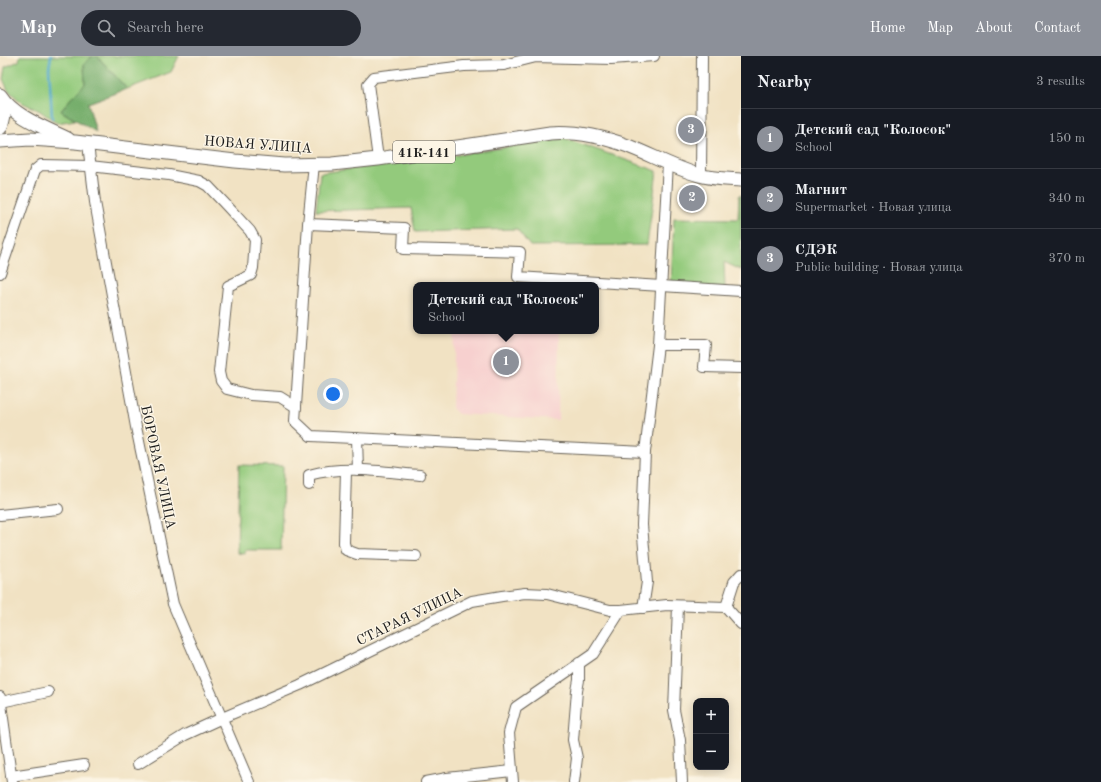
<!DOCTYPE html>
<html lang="en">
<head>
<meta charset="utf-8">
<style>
	:root { --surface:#171b24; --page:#242831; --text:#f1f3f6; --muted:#9ea1a6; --line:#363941; --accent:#8c9099 }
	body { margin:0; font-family:"Old Standard TT",serif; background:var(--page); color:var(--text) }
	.controls { position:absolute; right:12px; bottom:12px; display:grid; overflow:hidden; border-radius:8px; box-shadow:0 2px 10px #0003 }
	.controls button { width:36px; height:36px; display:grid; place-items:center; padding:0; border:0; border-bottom:1px solid var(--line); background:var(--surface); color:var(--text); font:20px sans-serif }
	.you { position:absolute; left:333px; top:338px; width:14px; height:14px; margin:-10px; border:3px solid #fff; border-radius:50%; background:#1a73e8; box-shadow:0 0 0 6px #1a73e833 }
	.badge { display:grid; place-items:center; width:26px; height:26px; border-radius:50%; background:var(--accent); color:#fff; font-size:13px; font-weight:700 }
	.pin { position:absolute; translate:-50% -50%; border:2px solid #fff; box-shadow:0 1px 4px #0006 }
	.popup { position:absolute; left:413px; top:226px; width:186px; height:52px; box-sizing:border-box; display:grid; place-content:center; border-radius:8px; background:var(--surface); filter:drop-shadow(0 1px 3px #0005); font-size:13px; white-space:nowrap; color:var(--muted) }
	.popup b { font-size:15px; color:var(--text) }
	.popup::after { content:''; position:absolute; left:50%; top:100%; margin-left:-8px; border:8px solid transparent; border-top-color:var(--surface) }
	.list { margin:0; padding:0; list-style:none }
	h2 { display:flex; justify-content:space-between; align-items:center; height:52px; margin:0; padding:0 16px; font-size:17px }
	h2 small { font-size:13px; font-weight:400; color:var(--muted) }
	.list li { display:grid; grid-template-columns:26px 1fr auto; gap:12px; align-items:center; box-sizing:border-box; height:60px; padding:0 16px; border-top:1px solid var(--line) }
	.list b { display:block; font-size:15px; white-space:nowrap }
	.list p { margin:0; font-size:13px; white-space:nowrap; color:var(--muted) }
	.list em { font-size:13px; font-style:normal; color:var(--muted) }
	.icon { flex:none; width:22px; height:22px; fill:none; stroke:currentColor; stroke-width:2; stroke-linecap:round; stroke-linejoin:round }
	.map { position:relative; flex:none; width:741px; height:726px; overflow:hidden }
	header { display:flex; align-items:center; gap:24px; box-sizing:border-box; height:56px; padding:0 20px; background:var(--accent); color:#fff }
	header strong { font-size:19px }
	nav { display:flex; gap:22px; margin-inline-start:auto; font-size:14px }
	.search { width:280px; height:36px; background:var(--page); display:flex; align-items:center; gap:10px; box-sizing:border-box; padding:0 14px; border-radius:22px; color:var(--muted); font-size:15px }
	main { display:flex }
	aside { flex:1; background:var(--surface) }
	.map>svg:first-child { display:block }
	.built { fill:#f7d0cf }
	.green { fill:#93ca7c; stroke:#58734c }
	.forest { fill:#76ae6c; stroke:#496544 }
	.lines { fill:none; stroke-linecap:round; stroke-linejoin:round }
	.stream { stroke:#54abd1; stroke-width:2.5 }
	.minor-casing { stroke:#676156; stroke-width:12 }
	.major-casing { stroke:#676156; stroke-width:15 }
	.minor { stroke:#fff; stroke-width:10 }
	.major { stroke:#fff; stroke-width:13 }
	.labels { text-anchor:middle; stroke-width:3; stroke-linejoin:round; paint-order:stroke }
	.shield { fill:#fcf5e5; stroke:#5f5d58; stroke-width:1 }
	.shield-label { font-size:13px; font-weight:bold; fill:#1c1c1c }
	.street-label { font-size:14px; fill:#1c1c1c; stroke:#fcf5e5 }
</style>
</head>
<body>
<header>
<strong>Map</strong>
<div class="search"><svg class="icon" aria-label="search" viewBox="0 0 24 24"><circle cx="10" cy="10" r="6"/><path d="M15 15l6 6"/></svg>Search here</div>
<nav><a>Home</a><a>Map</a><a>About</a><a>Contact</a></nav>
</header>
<main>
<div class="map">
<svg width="741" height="726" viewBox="0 0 741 726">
	<rect width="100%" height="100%" fill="#fcf5e5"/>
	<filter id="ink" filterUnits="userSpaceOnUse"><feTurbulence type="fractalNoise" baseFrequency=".025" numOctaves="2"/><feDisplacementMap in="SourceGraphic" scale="8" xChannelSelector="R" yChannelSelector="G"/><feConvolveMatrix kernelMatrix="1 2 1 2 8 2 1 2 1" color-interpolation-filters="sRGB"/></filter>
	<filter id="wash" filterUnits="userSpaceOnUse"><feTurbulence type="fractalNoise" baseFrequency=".012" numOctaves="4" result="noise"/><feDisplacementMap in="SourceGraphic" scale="16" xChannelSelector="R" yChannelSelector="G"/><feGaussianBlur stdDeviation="0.9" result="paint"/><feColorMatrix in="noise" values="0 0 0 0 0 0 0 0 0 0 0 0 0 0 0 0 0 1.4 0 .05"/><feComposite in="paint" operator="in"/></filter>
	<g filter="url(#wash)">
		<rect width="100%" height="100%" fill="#f1e2c3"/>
		<!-- built -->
		<polygon class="built" points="455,275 559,275 558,364 458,358 452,352"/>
		<!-- green -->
		<g class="green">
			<polygon points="20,0 93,0 84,8 85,28 72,41 61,55 75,64 57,67 40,55 21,46 8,34 3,23 5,11 19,5"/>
			<polygon points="97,0 179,0 171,16 127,33"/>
			<polygon points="564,82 657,115 647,189 530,190 517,173 415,176 411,152 316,155 320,117 451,100"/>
			<polygon points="739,139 741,139 741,214 724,206 725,233 671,230 674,162 738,163"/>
			<polygon points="239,409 283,410 281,494 245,494 245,498 237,497"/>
		</g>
		<!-- forest -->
		<polygon class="forest" points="93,0 97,0 127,33 88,47 96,76 61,55 72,41 85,28 84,8"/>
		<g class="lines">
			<!-- stream -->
			<polyline class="stream" points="51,0 49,12 52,62"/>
		</g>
	</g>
	<g filter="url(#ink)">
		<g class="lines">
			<!-- minor casing -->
			<g class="minor-casing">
				<g id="minor">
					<polyline points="88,88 95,146 136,371 173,548 249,726"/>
					<polyline points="378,103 368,28 374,21 464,10 504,9 536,1 611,3 654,0"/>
					<polyline points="314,108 308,168 295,365 311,380 645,396"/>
					<polyline points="701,119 702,0"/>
					<polyline points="308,168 404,172 403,193 520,196 518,221 741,235"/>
					<polyline points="0,217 35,114 41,109 90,110 169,119 199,125 208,130 227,150 250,175 255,184 253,212 251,219 228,230 219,316 221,325 227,333 251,339 280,341 296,351"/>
					<polyline points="658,289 706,289 704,311 741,312"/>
					<polyline points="357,382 358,414"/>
					<polyline points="346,415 344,487 346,494 357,498 416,500"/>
					<path d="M 309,429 L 309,419 C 345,409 384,416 420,419"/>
					<polyline points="0,459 58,453"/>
					<polyline points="678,550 674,654 680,684 682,726"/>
					<polyline points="726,551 741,568"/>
					<polyline points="643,552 647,526 642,469 645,396 658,289 668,107"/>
					<polyline points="0,641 12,726"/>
					<polyline points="1,646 48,636"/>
					<polyline points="138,708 185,679 222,662 300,629 472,545 502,540 525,537 547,538 610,554 621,554 667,549 726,551 734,526 741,518"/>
					<polyline points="11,720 84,709"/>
					<polyline points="426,726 447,722 512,715"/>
					<polyline points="513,726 509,677 516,651 593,598 621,554"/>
					<polyline points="574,726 577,702 573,684 577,635 579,624 579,607"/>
				</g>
			</g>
			<!-- major casing -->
			<g class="major-casing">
				<g id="major">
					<path d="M 0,39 C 14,61 46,72 68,83"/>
					<path d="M 0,72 C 5,62 5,54 2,43"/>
					<path d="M 0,85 L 30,83 L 75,86 L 235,105 L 284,109 L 332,108 L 378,103 L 550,77 C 576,75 603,81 628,90 C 651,99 674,112 699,119 C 713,123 727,123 741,124"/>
				</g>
			</g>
			<!-- minor -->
			<use href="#minor" class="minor"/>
			<!-- major -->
			<use href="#major" class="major"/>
		</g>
	</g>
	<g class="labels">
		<!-- shield labels -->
		<rect class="shield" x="393" y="85" width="62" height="22" rx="3"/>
		<g class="shield-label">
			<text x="424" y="101">41К-141</text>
		</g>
		<!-- street labels -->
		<g class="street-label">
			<text transform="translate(258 88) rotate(4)" y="5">НОВАЯ УЛИЦА</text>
			<text transform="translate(159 411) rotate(78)" y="5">БОРОВАЯ УЛИЦА</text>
			<text transform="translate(409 560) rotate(-26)" y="5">СТАРАЯ УЛИЦА</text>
		</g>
	</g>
</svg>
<div class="controls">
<button>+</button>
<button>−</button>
</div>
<div class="you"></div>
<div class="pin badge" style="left:506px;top:306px">1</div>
<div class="popup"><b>Детский сад &quot;Колосок&quot;</b>School</div>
<div class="pin badge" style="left:692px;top:142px">2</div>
<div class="pin badge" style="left:691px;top:74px">3</div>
</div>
<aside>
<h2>Nearby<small>3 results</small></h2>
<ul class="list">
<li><span class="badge">1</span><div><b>Детский сад &quot;Колосок&quot;</b><p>School</p></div><em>150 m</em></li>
<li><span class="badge">2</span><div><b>Магнит</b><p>Supermarket · Новая улица</p></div><em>340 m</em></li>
<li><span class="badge">3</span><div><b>СДЭК</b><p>Public building · Новая улица</p></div><em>370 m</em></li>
</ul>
</aside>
</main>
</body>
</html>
